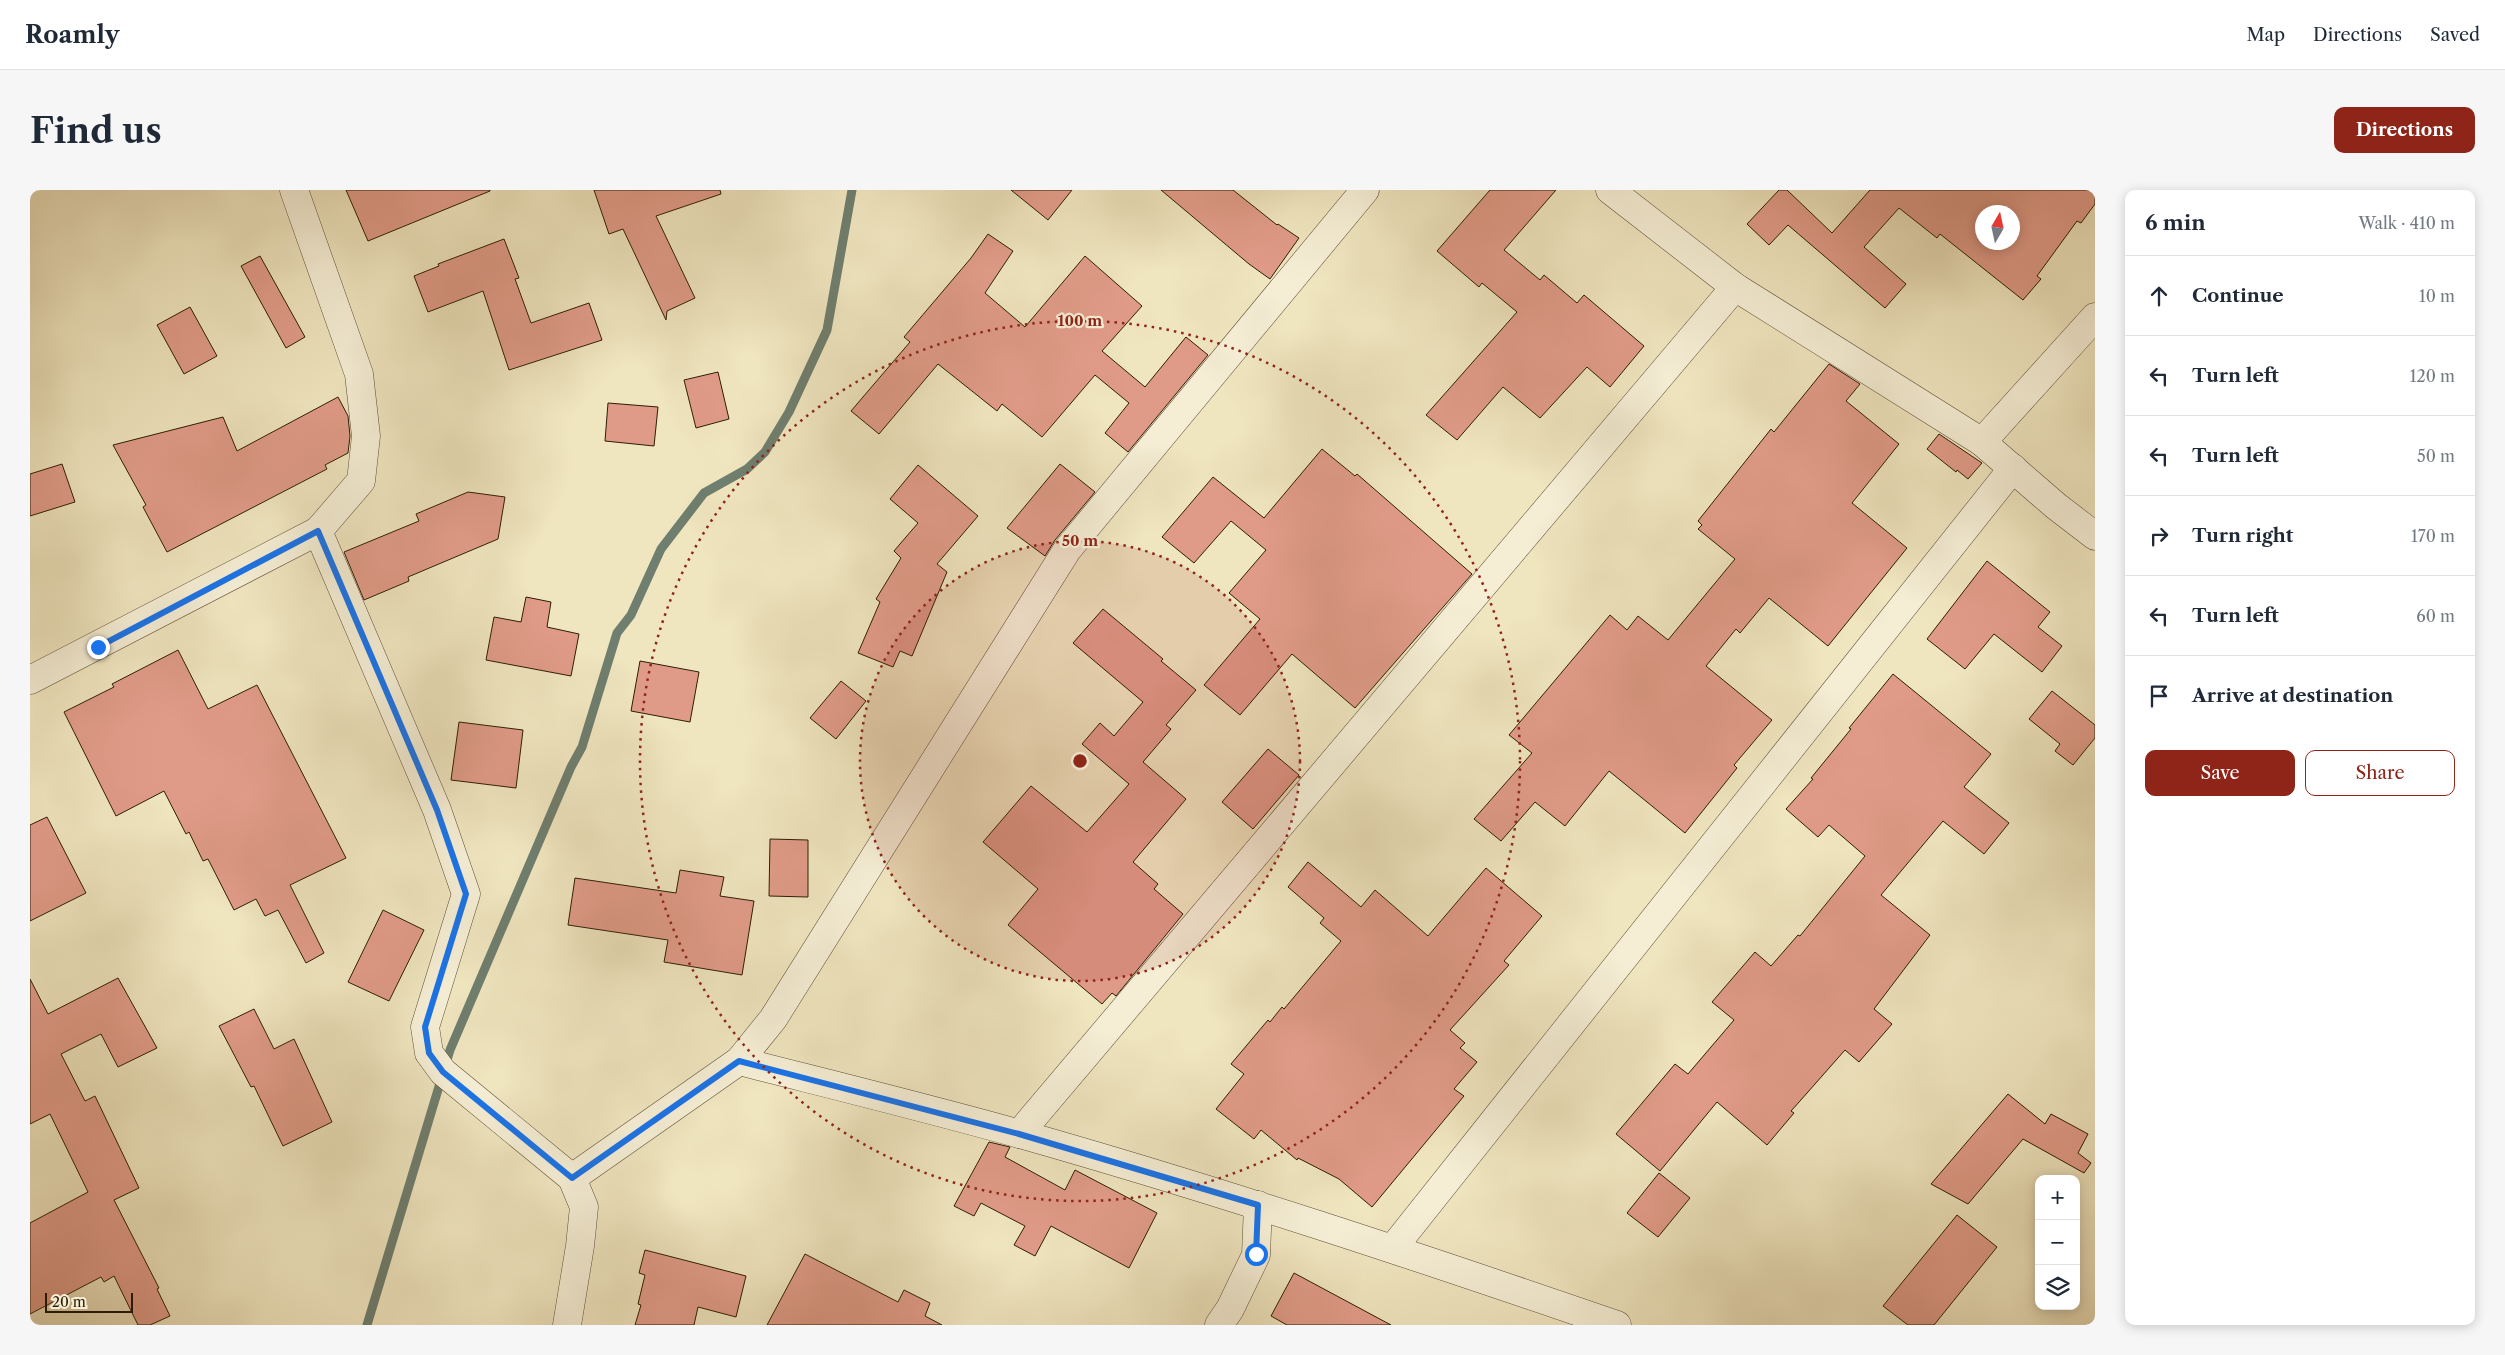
<!DOCTYPE html>
<html lang="en">
<head>
<meta charset="utf-8">
<style>
	:root { --surface:#fff; --page:#f6f6f7; --text:#1f2937; --muted:#747a83; --line:#e0e1e3; --accent:#8f2418 }
	body { margin:0; font-family:"Libre Caslon Text",serif; background:var(--page); color:var(--text) }
	.controls { position:absolute; right:15px; bottom:15px; display:grid; overflow:hidden; border-radius:10px; box-shadow:0 2px 12px #0003 }
	.controls button { width:45px; height:45px; display:grid; place-items:center; padding:0; border:0; border-bottom:1px solid var(--line); background:var(--surface); color:var(--text); font:25px sans-serif }
	.compass { position:absolute; left:1945px; top:15px; width:45px; height:45px; border-radius:50%; background:var(--surface); box-shadow:0 2px 12px #0003; rotate:9deg }
	.scale { position:absolute; left:15px; bottom:12px; width:88px; box-sizing:border-box; padding-left:5px; border:2px solid #2e1d04; border-top:0; font-size:14px; line-height:18px; white-space:nowrap; color:#2e1d04; -webkit-text-stroke:4px #f5eed5; paint-order:stroke }
	.stop { position:absolute; width:15px; height:15px; margin:-11px; border:4px solid #1a73e8; border-radius:50%; background:#fff }
	.stop.end { background:#1a73e8; border-color:#fff; box-shadow:0 1px 5px #0008 }
	.list { margin:0; padding:0; list-style:none }
	h2 { display:flex; justify-content:space-between; align-items:center; height:65px; margin:0; padding:0 20px; font-size:21px }
	h2 small { font-size:16px; font-weight:400; color:var(--muted) }
	.list li { display:grid; grid-template-columns:32px 1fr auto; gap:15px; align-items:center; box-sizing:border-box; height:80px; padding:0 20px; border-top:1px solid var(--line) }
	.list b { display:block; font-size:19px; white-space:nowrap }
	.list em { font-size:16px; font-style:normal; color:var(--muted) }
	.actions { display:flex; gap:10px; padding:15px 20px }
	.actions a { flex:1; padding:11px 0; border:1px solid var(--accent); border-radius:10px; text-align:center; font-size:18px; color:var(--accent) }
	.actions .main { background:var(--accent); color:#fff }
	.icon { flex:none; width:28px; height:28px; fill:none; stroke:currentColor; stroke-width:2; stroke-linecap:round; stroke-linejoin:round }
	.map { position:relative; flex:none; width:2065px; height:1135px; overflow:hidden; border-radius:10px }
	header { display:flex; align-items:center; gap:30px; box-sizing:border-box; height:70px; padding:0 25px; background:var(--surface); border-bottom:1px solid var(--line) }
	header strong { font-size:24px }
	nav { display:flex; gap:28px; margin-inline-start:auto; font-size:18px }
	.intro { display:flex; align-items:center; justify-content:space-between; box-sizing:border-box; height:120px; padding:0 30px }
	h1 { margin:0; font-size:35px }
	.button { padding:12px 22px; border-radius:10px; background:var(--accent); color:#fff; font-size:18px; font-weight:700 }
	main { display:flex; gap:30px; padding:0 30px }
	aside { flex:1; background:var(--surface); border-radius:10px; box-shadow:0 2px 12px #0003 }
	.map>svg:first-child { display:block }
	.lines { fill:none; stroke-linecap:round; stroke-linejoin:round }
	.stream { stroke:#6f7e6e; stroke-width:9 }
	.building { fill:#e09b88; stroke:#2e1d04; fill-rule:evenodd }
	.minor-casing { stroke:#5e4f33; stroke-width:29 }
	.minor { stroke:#f5eed5; stroke-width:28 }
	.route { stroke:#1a73e8; stroke-width:6 }
	.ring { fill:none; stroke:#8f2418; stroke-width:2.5; stroke-dasharray:2.5 5 }
	.centre { fill:#8f2418; stroke:#f5eed5; stroke-width:2.5 }
	.ring-label { font-size:15px; text-anchor:middle; font-weight:bold; fill:#8f2418; stroke:#f5eed5; stroke-width:4.5; stroke-linejoin:round; paint-order:stroke }
</style>
</head>
<body>
<header>
<strong>Roamly</strong>
<nav><a>Map</a><a>Directions</a><a>Saved</a></nav>
</header>
<div class="intro"><h1>Find us</h1><a class="button">Directions</a></div>
<main>
<div class="map">
<svg width="2065" height="1135" viewBox="0 0 2065 1135">
	<rect width="100%" height="100%" fill="#efe5bf"/>
	<filter id="stains"><feTurbulence type="fractalNoise" baseFrequency=".004" numOctaves="4"/><feColorMatrix values="0 0 0 0 .2 0 0 0 0 .09 0 0 0 0 .02 0 0 0 .5 -.17"/></filter>
	<radialGradient id="worn" r=".72"><stop offset=".6" stop-color="#630" stop-opacity="0"/><stop offset="1" stop-color="#630" stop-opacity=".3"/></radialGradient>
	<g class="lines">
		<!-- stream -->
		<polyline class="stream" points="337,1135 420,860 541,577 552,557 587,443 601,425 631,359 674,303 717,279 735,262 759,222 797,140 822,0"/>
	</g>
	<!-- building -->
	<g class="building">
		<polygon points="316,0 460,0 460,1 338,51"/>
		<polygon points="564,0 690,0 691,4 626,26 665,108 637,121 636,130 593,39 579,44"/>
		<polygon points="981,0 1042,0 1018,30"/>
		<polygon points="1131,0 1203,0 1247,35 1248,34 1269,48 1240,89 1219,74"/>
		<polygon points="1460,0 1526,0 1474,60 1510,90 1514,85 1547,113 1554,105 1614,156 1580,197 1557,177 1510,228 1473,197 1427,250 1396,225 1487,122 1452,93 1449,97 1407,61"/>
		<path d="M 1749,0 L 1757,0 L 1802,43 L 1840,0 L 2065,0 L 2065,14 L 2051,33 L 2047,31 L 2007,86 L 2011,89 L 1993,110 L 1910,44 L 1907,48 L 1869,18 L 1834,57 L 1876,94 L 1855,118 L 1758,35 L 1739,55 L 1717,34 ZM 1952,22 L 1982,22 L 1982,52 L 1952,52 Z"/>
		<polygon points="958,44 983,61 955,103 995,137 1055,66 1112,116 1072,161 1115,197 1156,147 1178,165 1098,262 1075,243 1099,213 1065,185 1012,247 972,214 967,221 908,174 849,244 821,221 880,152 874,147 941,68"/>
		<polygon points="474,49 489,88 485,89 501,133 559,113 572,150 479,180 453,101 398,122 384,86 409,76 408,74"/>
		<polygon points="230,66 275,147 256,158 211,76"/>
		<polygon points="160,117 187,166 154,184 127,135"/>
		<polygon points="1799,174 1830,194 1816,211 1869,254 1822,313 1877,358 1798,456 1739,408 1710,443 1706,439 1676,476 1742,530 1704,575 1707,578 1655,643 1579,581 1535,636 1505,612 1471,651 1444,629 1502,563 1479,545 1580,425 1597,440 1608,426 1638,450 1705,369 1668,339 1672,335 1668,331 1741,239 1744,242"/>
		<polygon points="688,182 699,229 666,238 654,190"/>
		<polygon points="308,207 318,226 320,246 318,263 295,275 297,279 137,362 113,317 116,315 83,255 193,227 207,261"/>
		<polygon points="578,213 628,217 624,256 575,251"/>
		<polygon points="1909,244 1952,273 1938,289 1927,280 1926,282 1897,259"/>
		<polygon points="1292,259 1325,286 1327,284 1442,384 1325,518 1262,464 1210,525 1174,495 1230,429 1199,403 1236,360 1201,331 1164,373 1132,347 1183,287 1234,328"/>
		<polygon points="32,274 45,312 0,326 0,284"/>
		<polygon points="1030,274 1065,302 1025,350 1015,366 977,338"/>
		<polygon points="888,275 948,326 907,374 917,382 882,466 870,461 863,477 828,463 850,412 846,409 871,368 864,361 888,333 860,309"/>
		<polygon points="438,302 475,307 468,349 378,387 379,391 334,410 314,362 389,331 386,324"/>
		<polygon points="1957,371 2020,422 2008,437 2032,456 2012,482 1964,444 1935,479 1897,449"/>
		<polygon points="496,407 521,412 517,437 549,444 541,486 456,470 464,427 491,432"/>
		<polygon points="1073,419 1133,469 1131,471 1166,500 1136,535 1141,539 1113,572 1156,609 1103,672 1128,694 1124,699 1153,724 1086,806 1082,803 1072,814 978,735 1008,699 953,652 1001,596 1057,642 1099,594 1052,554 1070,533 1084,546 1113,512 1043,453"/>
		<polygon points="148,460 178,519 227,495 316,668 260,695 294,763 276,773 248,720 235,726 226,709 204,720 178,669 173,671 159,642 156,644 134,601 86,626 34,522 84,497 82,494"/>
		<polygon points="610,471 669,482 660,532 601,521"/>
		<polygon points="1863,484 1961,564 1934,597 1979,633 1954,664 1913,631 1851,705 1900,745 1844,819 1862,834 1829,872 1815,860 1770,911 1761,921 1764,923 1737,955 1687,912 1630,981 1586,944 1645,874 1658,884 1704,830 1682,812 1725,762 1741,776 1768,745 1770,746 1835,666 1799,635 1788,647 1756,619 1783,589 1781,588 1821,539 1819,538"/>
		<polygon points="811,491 836,511 806,549 780,528"/>
		<polygon points="2022,501 2065,535 2065,548 2043,575 2025,561 2030,554 1999,529"/>
		<polygon points="429,532 493,540 486,598 421,590"/>
		<polygon points="1238,559 1269,585 1223,639 1192,612"/>
		<polygon points="17,627 56,703 0,731 0,635"/>
		<polygon points="740,649 778,650 778,707 739,706"/>
		<polygon points="1278,672 1331,717 1345,700 1398,746 1456,678 1512,726 1474,771 1479,775 1420,840 1435,853 1430,858 1447,872 1424,899 1434,906 1342,1017 1309,989 1268,968 1267,970 1231,940 1224,949 1186,919 1214,884 1201,874 1238,830 1240,832 1252,817 1254,819 1311,751 1290,733 1294,728 1258,697"/>
		<polygon points="650,680 694,687 690,706 724,711 712,785 634,772 638,750 538,735 545,688 646,703"/>
		<polygon points="353,720 394,740 359,811 318,792"/>
		<polygon points="88,788 127,858 88,877 71,844 31,864 55,911 65,906 109,998 84,1010 129,1098 127,1099 140,1126 120,1135 108,1135 84,1086 74,1092 71,1087 0,1124 0,1033 58,1002 20,924 0,934 0,789 18,824"/>
		<polygon points="224,819 244,859 264,849 302,932 253,956 224,896 221,897 189,836"/>
		<polygon points="1978,904 2015,934 2021,924 2058,944 2048,963 2061,973 2054,983 1993,949 1938,1014 1901,994"/>
		<polygon points="959,952 980,957 975,967 1035,1000 1045,980 1127,1023 1099,1078 1021,1036 1005,1066 984,1055 995,1036 951,1013 944,1026 924,1016"/>
		<polygon points="1629,983 1660,1008 1628,1047 1597,1023"/>
		<polygon points="1927,1025 1967,1057 1904,1135 1878,1135 1853,1116"/>
		<polygon points="615,1060 716,1086 706,1127 668,1117 664,1135 605,1135 611,1115 608,1114 615,1085 609,1083"/>
		<polygon points="775,1064 868,1112 874,1100 900,1113 895,1126 912,1135 737,1135"/>
		<polygon points="1264,1083 1361,1135 1257,1135 1241,1126"/>
	</g>
	<g class="lines">
		<!-- minor casing -->
		<g class="minor-casing">
			<g id="minor">
				<polyline points="264,0 329,184 336,246 331,291 288,341 407,620 436,704 395,837 399,863 413,882 542,988 554,1017 550,1056 537,1135"/>
				<polyline points="1580,0 1705,97 1952,252 2026,316 2065,346"/>
				<polyline points="1952,252 2065,127"/>
				<polyline points="0,490 288,341"/>
				<path d="M 709,871 C 803,895 897,918 990,944 C 1191,1001 1389,1067 1587,1135"/>
				<polyline points="989,944 1705,97"/>
				<polyline points="542,988 709,871 743,829 1037,360 1335,0"/>
				<polyline points="1363,1058 1983,278"/>
				<polyline points="1189,1135 1200,1119 1226,1065 1228,1015"/>
			</g>
		</g>
		<!-- minor -->
		<use href="#minor" class="minor"/>
	</g>
	<g class="lines">
		<!-- route -->
		<polyline class="route" points="68,457 288,341 407,620 436,704 395,837 399,863 413,882 542,988 709,871 989,944 1228,1015 1226,1064"/>
	</g>
	<!-- distance rings -->
	<circle cx="1050" cy="571" r="220" fill="#8f2418" fill-opacity=".12"/>
	<g class="ring">
		<circle cx="1050" cy="571" r="220"/>
		<circle cx="1050" cy="571" r="440"/>
	</g>
	<circle cx="1050" cy="571" r="8" class="centre"/>
	<g class="ring-label">
		<text x="1050" y="136">100 m</text>
		<text x="1050" y="356">50 m</text>
	</g>
	<rect width="100%" height="100%" filter="url(#stains)"/>
	<rect width="100%" height="100%" fill="url(#worn)"/>
</svg>
<div class="controls">
<button>+</button>
<button>−</button>
<button><svg class="icon" aria-label="layers" viewBox="0 0 24 24"><path d="M12 4l9 5-9 5-9-5zM3 14l9 5 9-5"/></svg></button>
</div>
<svg class="compass" viewBox="-18 -18 36 36"><path d="M0-13l5 13h-10z" fill="#e53935"/><path d="M0 13l5-13h-10z" fill="#747a83"/></svg>
<div class="scale">20 m</div>
<div class="stop" style="left:1226px;top:1064px"></div>
<div class="stop end" style="left:68px;top:457px"></div>
</div>
<aside>
<h2>6 min<small>Walk · 410 m</small></h2>
<ul class="list">
<li><svg class="icon" aria-label="ahead" viewBox="0 0 24 24"><path d="M12 20V5M6 11l6-6 6 6"/></svg><div><b>Continue</b></div><em>10 m</em></li>
<li><svg class="icon" aria-label="left" viewBox="0 0 24 24"><path d="M17 20v-9H6M10 6l-5 5 5 5"/></svg><div><b>Turn left</b></div><em>120 m</em></li>
<li><svg class="icon" aria-label="left" viewBox="0 0 24 24"><path d="M17 20v-9H6M10 6l-5 5 5 5"/></svg><div><b>Turn left</b></div><em>50 m</em></li>
<li><svg class="icon" aria-label="right" viewBox="0 0 24 24"><path d="M7 20v-9h11M14 6l5 5-5 5"/></svg><div><b>Turn right</b></div><em>170 m</em></li>
<li><svg class="icon" aria-label="left" viewBox="0 0 24 24"><path d="M17 20v-9H6M10 6l-5 5 5 5"/></svg><div><b>Turn left</b></div><em>60 m</em></li>
<li><svg class="icon" aria-label="arrive" viewBox="0 0 24 24"><path d="M6 21V4h12l-3 4 3 4H6"/></svg><div><b>Arrive at destination</b></div></li>
</ul>
<div class="actions"><a class="main">Save</a><a>Share</a></div>
</aside>
</main>
</body>
</html>
